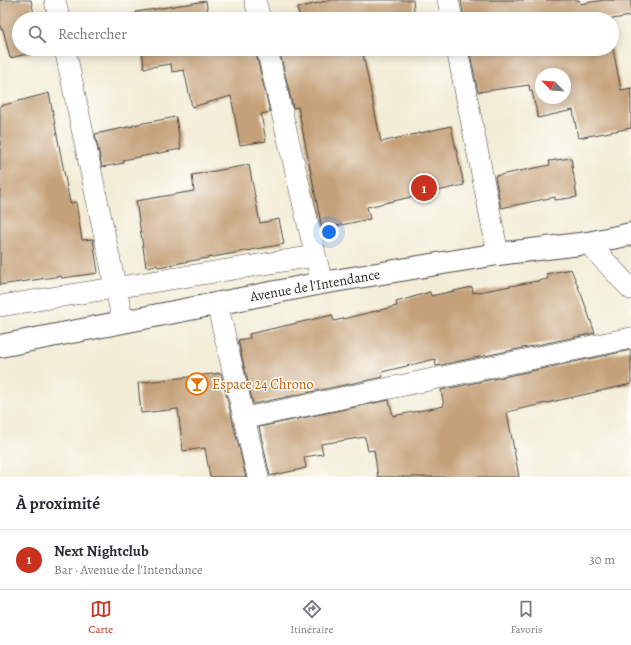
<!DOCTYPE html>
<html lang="fr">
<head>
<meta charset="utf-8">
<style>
	:root { --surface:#fff; --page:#f7f7f7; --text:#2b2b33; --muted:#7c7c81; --line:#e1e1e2; --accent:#c8321e }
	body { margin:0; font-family:Alegreya,serif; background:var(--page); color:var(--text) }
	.compass { position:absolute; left:535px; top:68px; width:36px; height:36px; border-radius:50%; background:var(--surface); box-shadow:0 2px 10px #0003; rotate:295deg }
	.you { position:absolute; left:329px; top:232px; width:14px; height:14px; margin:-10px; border:3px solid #fff; border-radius:50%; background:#1a73e8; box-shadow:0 0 0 6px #1a73e833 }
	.badge { display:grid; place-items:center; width:26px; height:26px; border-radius:50%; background:var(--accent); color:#fff; font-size:13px; font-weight:700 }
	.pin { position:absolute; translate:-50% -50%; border:2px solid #fff; box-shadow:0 1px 4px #0006 }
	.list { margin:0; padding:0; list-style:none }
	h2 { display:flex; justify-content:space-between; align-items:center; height:52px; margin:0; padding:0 16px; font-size:17px }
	h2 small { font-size:13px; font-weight:400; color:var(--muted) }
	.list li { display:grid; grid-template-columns:26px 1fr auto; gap:12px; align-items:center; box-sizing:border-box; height:60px; padding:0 16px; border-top:1px solid var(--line) }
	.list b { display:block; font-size:15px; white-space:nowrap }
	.list p { margin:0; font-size:13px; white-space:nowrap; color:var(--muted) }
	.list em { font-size:13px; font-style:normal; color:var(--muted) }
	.icon { flex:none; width:22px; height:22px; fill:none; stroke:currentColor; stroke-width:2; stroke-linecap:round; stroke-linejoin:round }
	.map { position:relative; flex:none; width:631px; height:477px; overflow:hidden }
	.search { position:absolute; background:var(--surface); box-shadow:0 2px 10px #0003; left:12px; right:12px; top:12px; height:44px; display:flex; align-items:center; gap:10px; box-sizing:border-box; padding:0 14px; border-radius:22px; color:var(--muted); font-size:15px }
	.sheet { height:112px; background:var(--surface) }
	nav { display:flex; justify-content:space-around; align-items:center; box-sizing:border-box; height:56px; border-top:1px solid var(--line); background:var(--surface); font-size:11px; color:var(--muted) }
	nav a { display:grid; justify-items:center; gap:2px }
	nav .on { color:var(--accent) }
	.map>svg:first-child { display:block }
	.building { fill:#c5a179; fill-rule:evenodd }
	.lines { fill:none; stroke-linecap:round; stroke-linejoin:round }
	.minor-casing { stroke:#494845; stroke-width:22 }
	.primary-casing { stroke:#494845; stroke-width:24 }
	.minor { stroke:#fff; stroke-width:21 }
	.primary { stroke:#fff; stroke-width:22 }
	.labels { text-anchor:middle; stroke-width:3; stroke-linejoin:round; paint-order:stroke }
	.street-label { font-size:14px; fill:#2b2b2b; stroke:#fdfcf7 }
	.food-label { font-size:14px; fill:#c56008; stroke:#fdfcf7; text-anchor:start }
</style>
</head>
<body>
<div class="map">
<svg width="631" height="477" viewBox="0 0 631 477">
	<rect width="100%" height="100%" fill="#fdfcf7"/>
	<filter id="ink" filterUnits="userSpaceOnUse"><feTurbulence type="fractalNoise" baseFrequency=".025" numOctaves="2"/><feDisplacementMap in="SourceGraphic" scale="8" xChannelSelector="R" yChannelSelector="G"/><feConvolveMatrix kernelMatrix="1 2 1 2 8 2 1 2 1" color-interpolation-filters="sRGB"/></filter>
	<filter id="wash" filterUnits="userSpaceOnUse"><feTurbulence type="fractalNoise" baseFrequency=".012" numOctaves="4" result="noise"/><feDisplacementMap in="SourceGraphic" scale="16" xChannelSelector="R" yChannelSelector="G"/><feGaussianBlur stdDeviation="0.9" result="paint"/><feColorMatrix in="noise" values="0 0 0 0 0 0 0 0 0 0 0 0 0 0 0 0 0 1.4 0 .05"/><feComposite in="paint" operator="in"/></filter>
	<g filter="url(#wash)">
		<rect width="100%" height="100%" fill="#f3edd7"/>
		<g id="blocks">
			<!-- building -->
			<g class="building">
				<polygon points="0,0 31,0 35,19 19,19 19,49 40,49 41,51 10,58 3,29 0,29"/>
				<polygon points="331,0 413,0 415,19 300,19 297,8"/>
				<polygon points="461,0 579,0 580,4 604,0 631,0 631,16 612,19 464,19"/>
				<polygon points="206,1 209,19 137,19 136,12"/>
				<path d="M 612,44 L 621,90 L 631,88 L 631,128 L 578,138 L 573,110 L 538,118 L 532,91 L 530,91 L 529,85 L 478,92 L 469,49 L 612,49 ZM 541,74 L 565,74 L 565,98 L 541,98 Z"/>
				<polygon points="142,49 255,49 270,112 261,114 266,141 240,145 231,96 192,107 184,70 172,72 171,64 144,68"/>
				<polygon points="279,49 362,49 381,142 451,126 464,185 367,207 370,219 322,229 298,107 293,108"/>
				<polygon points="49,93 70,203 76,202 82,240 93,239 98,273 62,278 61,276 0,285 0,106"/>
				<polygon points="176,117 181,149 123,160 124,163 102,167 95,134 133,126 133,125"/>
				<polygon points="571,158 577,197 555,200 555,197 501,208 495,176 550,165 549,161"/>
				<polygon points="249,165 260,223 279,219 284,244 158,267 157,265 146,267 136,201 194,191 192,175"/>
				<polygon points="571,269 583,299 595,333 436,366 435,359 382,372 383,377 253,404 238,340 250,338 249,334 332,315 334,321 397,306 396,302 430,292 431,296 472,287 473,293 548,279 546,274"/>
				<polygon points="631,350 631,384 507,412 519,477 378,477 374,450 368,451 365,437 321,444 323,454 304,457 306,468 270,476 259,427 389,400 393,416 444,406 441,390"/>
				<polygon points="221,373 246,477 210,477 205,448 183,451 178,409 141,413 138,383"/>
			</g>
		</g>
	</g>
	<g filter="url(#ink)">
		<use href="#blocks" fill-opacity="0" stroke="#494845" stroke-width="1"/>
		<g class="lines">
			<!-- minor casing -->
			<g class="minor-casing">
				<g id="minor">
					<polyline points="55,0 59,19"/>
					<polyline points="255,0 260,19"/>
					<polyline points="448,0 452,19"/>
					<polyline points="65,49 123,322"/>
					<polyline points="267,49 322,283"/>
					<polyline points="457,49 498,254"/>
					<polyline points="588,243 631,289"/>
					<polyline points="217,303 258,477"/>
					<polyline points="0,306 315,256"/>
					<polyline points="245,418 631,338"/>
				</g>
			</g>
			<!-- primary casing -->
			<g class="primary-casing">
				<polyline id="primary" points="0,346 322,283 498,254 588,243 631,234"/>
			</g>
			<!-- minor -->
			<use href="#minor" class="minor"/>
			<!-- primary -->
			<use href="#primary" class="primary"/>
		</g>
	</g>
	<!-- icons -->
	<defs>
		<g id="bar-ring" transform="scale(1.15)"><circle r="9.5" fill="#fdfcf7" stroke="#e8710a" stroke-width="1.5"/><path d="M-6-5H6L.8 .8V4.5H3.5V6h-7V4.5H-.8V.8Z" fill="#e8710a"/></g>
	</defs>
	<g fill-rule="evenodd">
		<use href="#bar-ring" x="197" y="384"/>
	</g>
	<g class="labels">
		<!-- street labels -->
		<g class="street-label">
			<text transform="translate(315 285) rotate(-10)" y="5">Avenue de l'Intendance</text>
		</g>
		<!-- food labels -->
		<g class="food-label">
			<text x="212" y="389">Espace 24 Chrono</text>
		</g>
	</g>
</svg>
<svg class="compass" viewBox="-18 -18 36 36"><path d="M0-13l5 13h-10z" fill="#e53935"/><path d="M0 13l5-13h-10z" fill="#7c7c81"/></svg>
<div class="you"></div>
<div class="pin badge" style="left:424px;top:188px">1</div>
<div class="search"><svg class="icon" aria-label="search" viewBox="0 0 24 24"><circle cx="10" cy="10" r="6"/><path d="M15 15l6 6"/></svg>Rechercher</div>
</div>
<section class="sheet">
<h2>À proximité<small></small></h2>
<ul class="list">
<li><span class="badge">1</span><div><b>Next Nightclub</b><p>Bar · Avenue de l'Intendance</p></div><em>30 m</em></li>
</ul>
</section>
<nav>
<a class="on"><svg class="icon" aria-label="map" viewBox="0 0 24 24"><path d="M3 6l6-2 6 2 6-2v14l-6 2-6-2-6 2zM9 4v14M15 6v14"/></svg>Carte</a>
<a><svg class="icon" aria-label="directions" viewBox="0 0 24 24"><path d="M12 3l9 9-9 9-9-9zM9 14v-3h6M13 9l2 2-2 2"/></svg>Itinéraire</a>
<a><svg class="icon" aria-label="saved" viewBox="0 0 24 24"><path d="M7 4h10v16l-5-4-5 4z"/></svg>Favoris</a>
</nav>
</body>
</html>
